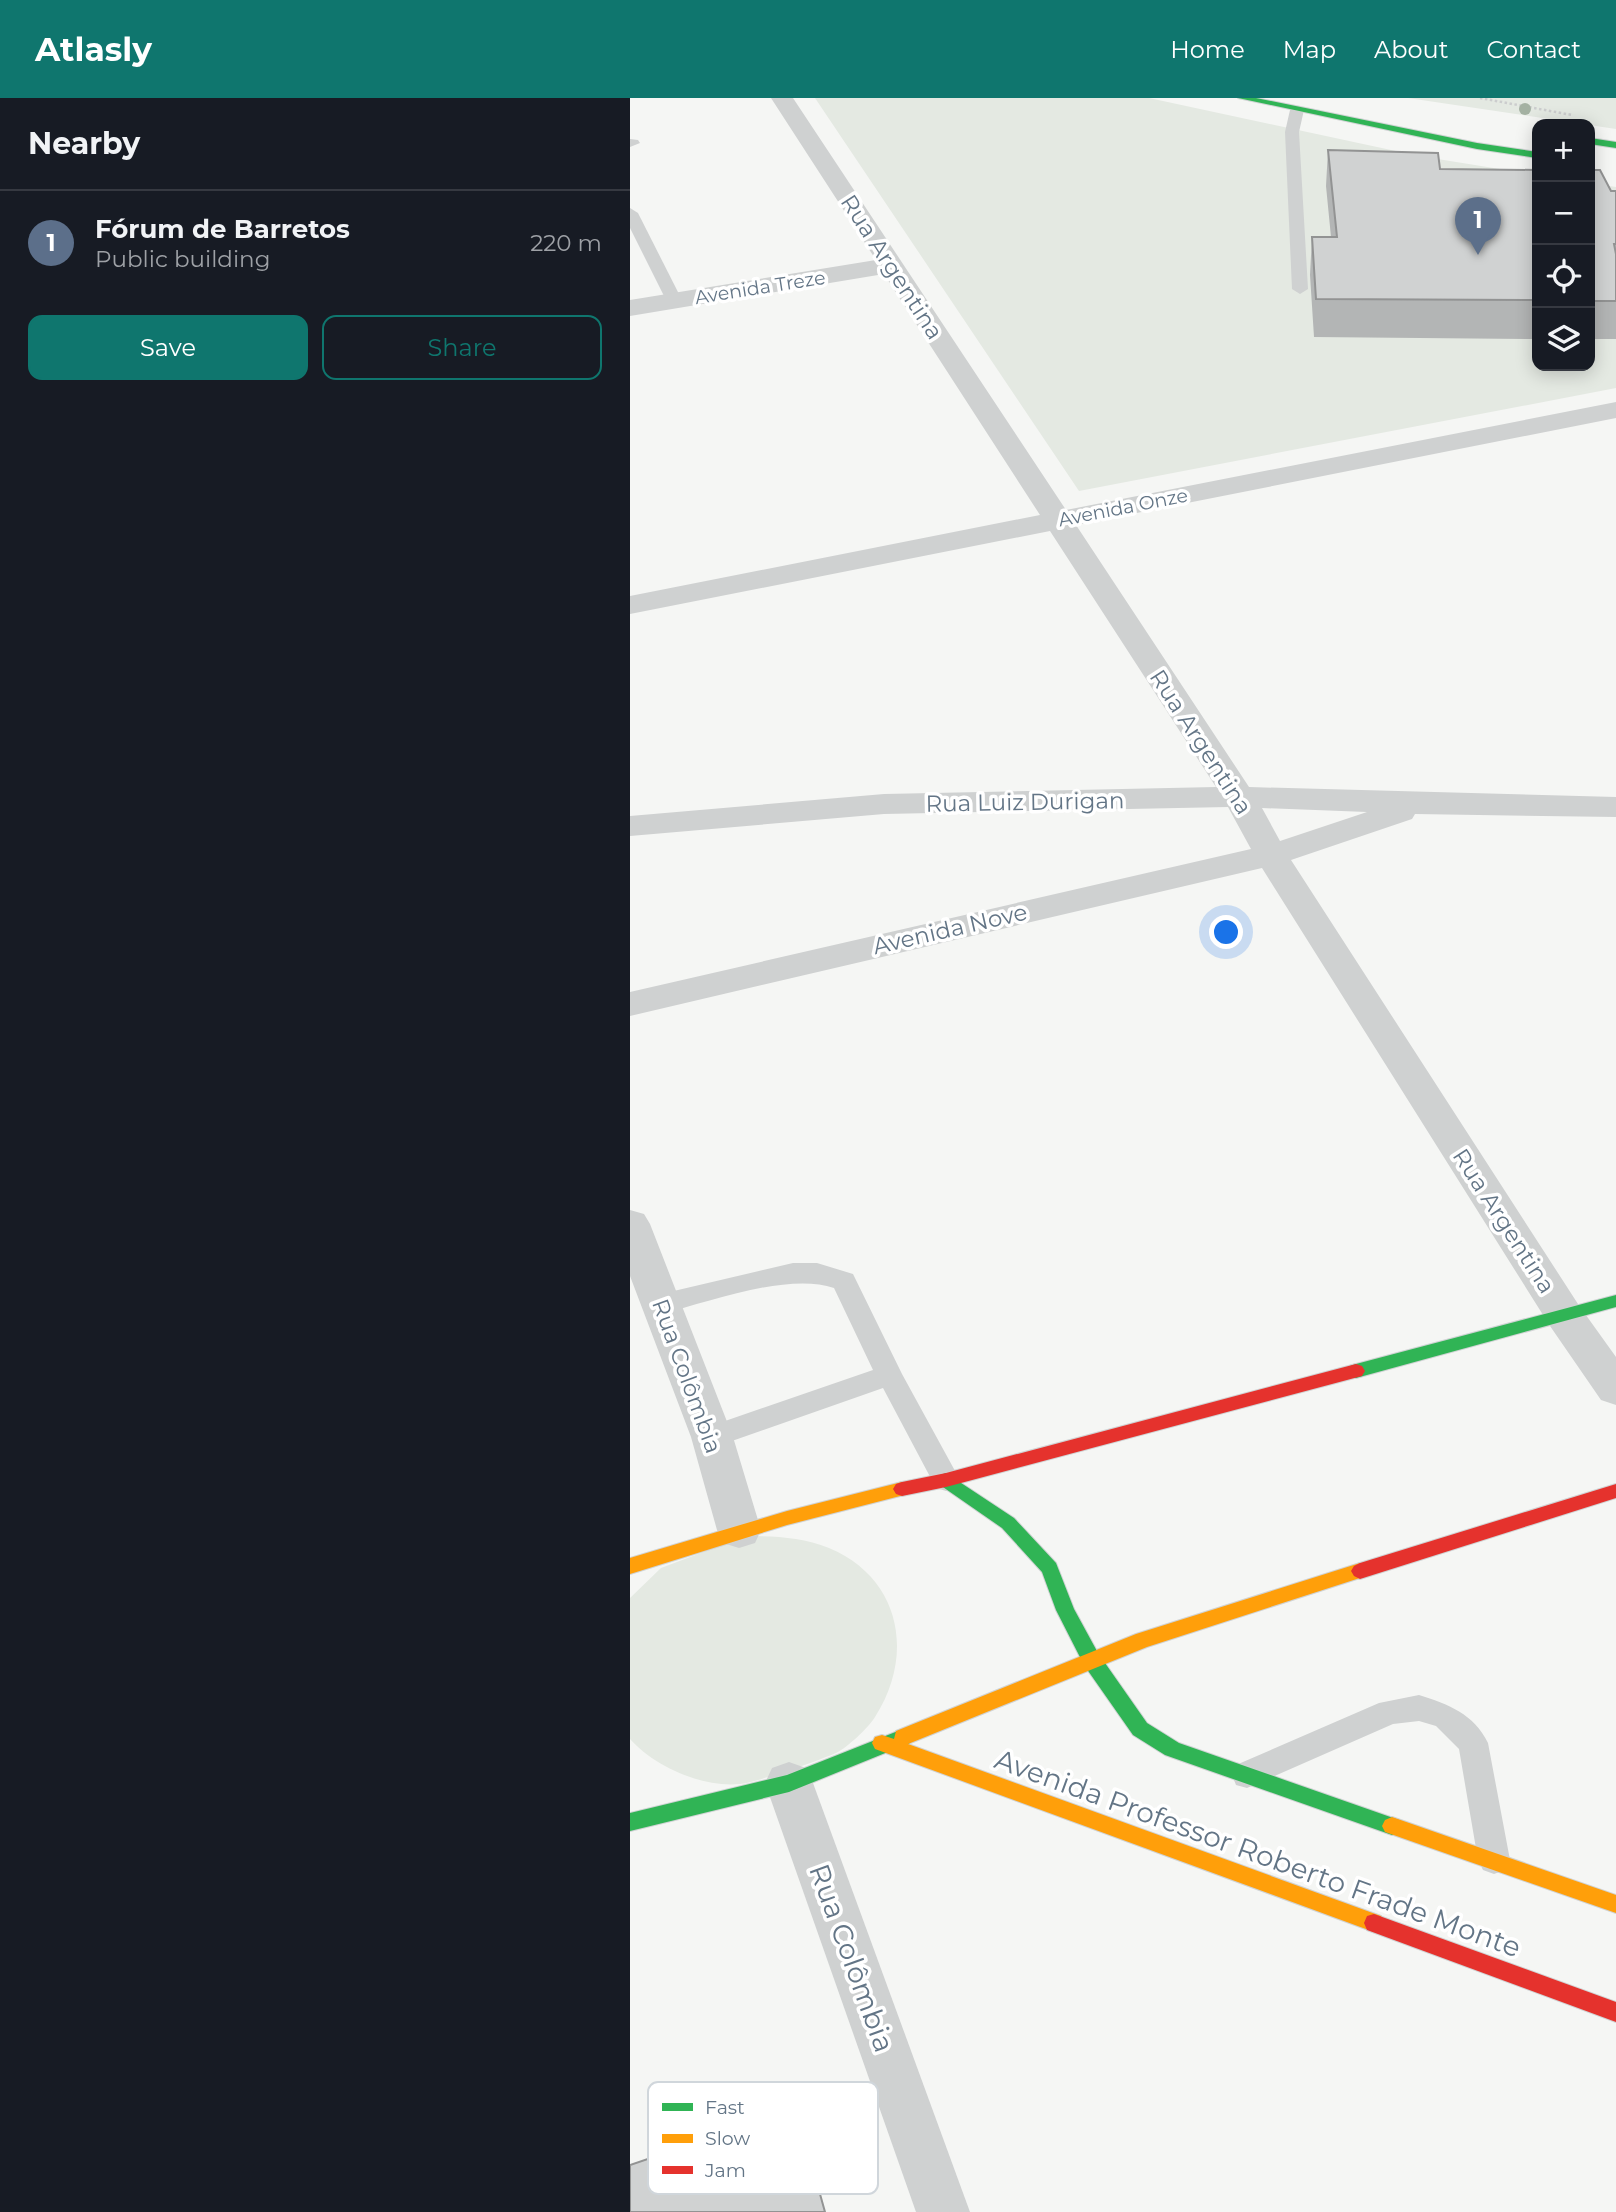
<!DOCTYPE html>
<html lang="en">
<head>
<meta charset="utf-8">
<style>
	:root { --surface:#171b24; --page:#242831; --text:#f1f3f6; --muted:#9ea1a6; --line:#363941; --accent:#0f766e }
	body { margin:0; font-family:Montserrat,sans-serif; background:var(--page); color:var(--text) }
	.controls { position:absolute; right:21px; top:21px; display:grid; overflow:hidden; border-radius:14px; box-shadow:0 4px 18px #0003 }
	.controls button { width:63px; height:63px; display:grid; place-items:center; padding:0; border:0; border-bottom:2px solid var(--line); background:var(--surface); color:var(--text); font:35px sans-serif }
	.you { position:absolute; left:597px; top:835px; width:24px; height:24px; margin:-18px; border:5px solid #fff; border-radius:50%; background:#1a73e8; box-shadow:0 0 0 10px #1a73e833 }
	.badge { display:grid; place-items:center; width:46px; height:46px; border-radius:50%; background:var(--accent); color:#fff; font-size:23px; font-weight:700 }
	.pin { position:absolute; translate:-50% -58px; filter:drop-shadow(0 2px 4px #0008) }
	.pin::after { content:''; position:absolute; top:37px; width:24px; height:21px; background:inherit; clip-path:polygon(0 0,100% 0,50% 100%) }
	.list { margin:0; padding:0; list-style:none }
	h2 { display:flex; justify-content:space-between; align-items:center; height:91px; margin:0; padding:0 28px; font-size:30px }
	h2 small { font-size:23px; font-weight:400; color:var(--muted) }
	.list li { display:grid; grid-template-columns:46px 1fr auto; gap:21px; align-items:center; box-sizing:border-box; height:105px; padding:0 28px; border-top:2px solid var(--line) }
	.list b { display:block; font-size:26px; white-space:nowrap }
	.list p { margin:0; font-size:23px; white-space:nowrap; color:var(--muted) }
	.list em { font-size:23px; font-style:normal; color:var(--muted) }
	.actions { display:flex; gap:14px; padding:21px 28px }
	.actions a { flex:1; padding:16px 0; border:2px solid var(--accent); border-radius:14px; text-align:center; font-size:24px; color:var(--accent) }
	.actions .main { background:var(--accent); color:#fff }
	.icon { flex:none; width:38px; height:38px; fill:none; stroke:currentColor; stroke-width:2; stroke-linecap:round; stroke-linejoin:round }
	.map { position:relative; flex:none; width:986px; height:2114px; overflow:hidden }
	header { display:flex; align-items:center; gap:42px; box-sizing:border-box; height:98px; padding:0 35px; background:var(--accent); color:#fff }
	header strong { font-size:33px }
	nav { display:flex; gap:38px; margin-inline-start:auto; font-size:24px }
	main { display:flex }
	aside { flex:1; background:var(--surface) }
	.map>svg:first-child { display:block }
	.green { fill:#e4e9e2 }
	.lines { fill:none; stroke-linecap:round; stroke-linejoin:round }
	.fast-casing { stroke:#d0d3d4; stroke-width:2 }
	.slow-casing { stroke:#d0d3d4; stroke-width:2 }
	.jam-casing { stroke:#d0d3d4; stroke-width:2 }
	.path { stroke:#cccdce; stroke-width:2.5; stroke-dasharray:2.5 2.5; stroke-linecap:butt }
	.lane { fill:#cfd1d1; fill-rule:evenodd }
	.street { fill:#cfd1d1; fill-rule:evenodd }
	.fast { fill:#30b455; fill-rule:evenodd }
	.slow { fill:#ff9f0a; fill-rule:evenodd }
	.jam { fill:#e5322d; fill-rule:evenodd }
	.tree { fill:#a4b1a2 }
	.wall { fill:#b3b5b5 }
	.building { fill:#d0d2d2; stroke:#929393; stroke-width:2 }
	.labels { text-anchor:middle; stroke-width:7; stroke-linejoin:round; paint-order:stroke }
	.far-street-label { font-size:19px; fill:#637586; stroke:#fff }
	.street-label { font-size:23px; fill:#637586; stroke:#fff }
	.near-street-label { font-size:28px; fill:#637586; stroke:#fff }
	.key { fill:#fff; stroke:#d0d6db; stroke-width:2 }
	.key-label { font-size:19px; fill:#637586 }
</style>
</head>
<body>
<header>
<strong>Atlasly</strong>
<nav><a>Home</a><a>Map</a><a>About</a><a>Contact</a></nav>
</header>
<main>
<aside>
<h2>Nearby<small></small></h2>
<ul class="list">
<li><span class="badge" style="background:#5c6f8a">1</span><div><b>Fórum de Barretos</b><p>Public building</p></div><em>220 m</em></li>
</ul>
<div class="actions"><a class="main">Save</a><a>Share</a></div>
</aside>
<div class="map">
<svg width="986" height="2114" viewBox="0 0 986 2114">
	<rect width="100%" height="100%" fill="#f5f6f4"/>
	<!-- green -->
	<g class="green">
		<polygon points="185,0 519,0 789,58 907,77 907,268 960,268 960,85 986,89 986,290 449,393"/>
		<polygon points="778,0 986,0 986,31"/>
		<path d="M 116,1438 C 145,1438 172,1439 199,1450 C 271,1480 285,1557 245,1619 C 238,1630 218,1649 206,1655 C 191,1662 124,1685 110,1686 C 72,1690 24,1668 0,1641 L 0,1500 L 31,1470 Z"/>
	</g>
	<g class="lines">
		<!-- fast casing -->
		<g class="fast-casing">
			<g id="fast">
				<polygon points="608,0 626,0 847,45 907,54 907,60 847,51"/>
				<polygon points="960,40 986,44 986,50 960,46"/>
				<polygon points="986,1197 986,1209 726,1280 720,1278 717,1273 720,1268 726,1266"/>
				<polygon points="316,1375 384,1420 426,1465 444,1511 468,1555 517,1625 549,1645 769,1722 772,1728 769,1734 762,1737 535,1657 503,1637 454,1567 426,1512 412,1474 372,1430 310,1387 307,1382 310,1377"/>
				<polygon points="273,1631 280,1633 283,1639 280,1645 159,1694 0,1733 0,1715 157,1677"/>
			</g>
		</g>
		<!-- slow casing -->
		<g class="slow-casing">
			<g id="slow">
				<polygon points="272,1384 278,1386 281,1391 278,1396 157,1427 0,1476 0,1460 157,1413"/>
				<polygon points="730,1465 736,1468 739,1473 736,1478 517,1549 278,1646 751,1818 754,1825 751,1832 744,1834 245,1651 242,1645 245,1639 252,1637 264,1641 266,1633 506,1536"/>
				<polygon points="762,1719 986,1797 986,1815 755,1734 752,1728 755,1722"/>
			</g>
		</g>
		<!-- jam casing -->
		<g class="jam-casing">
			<g id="jam">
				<polygon points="726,1266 732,1268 735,1273 732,1278 316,1389 272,1398 266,1396 263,1391 266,1386 272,1384 316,1375"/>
				<polygon points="986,1386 986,1400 730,1481 724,1478 721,1473 724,1468 730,1465"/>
				<polygon points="744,1816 986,1904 986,1924 737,1832 734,1825 737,1818"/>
			</g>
		</g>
		<!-- path -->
		<polyline class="path" points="850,0 942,17"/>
		<!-- lane -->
		<g class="lane">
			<polygon points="667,8 674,12 669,34 678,191 670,196 662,191 655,34 660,12"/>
			<polygon points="0,41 8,42 10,45 0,49"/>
			<polygon points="0,110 8,115 52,202 50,205 44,207 36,202 0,130"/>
			<path d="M 163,1165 L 187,1165 L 223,1176 L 272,1276 L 330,1382 L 326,1390 L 316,1393 L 306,1390 L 253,1290 L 82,1350 L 72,1347 L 68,1339 L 72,1331 L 243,1272 L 204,1190 C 158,1174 80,1204 31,1216 L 22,1213 L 18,1206 L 22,1199 L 31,1196 Z"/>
			<path d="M 789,1597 C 818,1606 844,1616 858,1645 L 880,1762 L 875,1772 L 864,1776 L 853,1772 L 848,1762 L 829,1651 L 806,1628 L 789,1623 L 763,1626 L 617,1690 L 606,1687 L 602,1677 L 606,1667 L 749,1605 Z"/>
		</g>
		<!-- street -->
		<g class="street">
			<path d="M 141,0 L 163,0 L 436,412 L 986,304 L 986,320 L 446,427 L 619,689 L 986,699 L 986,719 L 785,716 L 782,721 L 661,762 L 948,1206 L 986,1259 L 986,1307 L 971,1302 L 920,1228 L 632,770 L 0,918 L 0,894 L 621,751 L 598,709 L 254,716 L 0,738 L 0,718 L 254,696 L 586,689 L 420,433 L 0,516 L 0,498 L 410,417 L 254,176 L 0,218 L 0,202 L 246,162 ZM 632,710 L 737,714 L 650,743 Z"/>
			<polygon points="0,1112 14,1116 20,1126 103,1339 131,1432 125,1445 109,1450 93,1445 87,1432 61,1339 0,1178"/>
			<polygon points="159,1664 176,1670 183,1685 340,2114 286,2114 135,1685 142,1670"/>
		</g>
		<!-- fast -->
		<use href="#fast" class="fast"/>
		<!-- slow -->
		<use href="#slow" class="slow"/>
		<!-- jam -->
		<use href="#jam" class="jam"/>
	</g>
	<!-- trees -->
	<circle class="tree" cx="895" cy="11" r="6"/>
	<!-- wall -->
	<g class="wall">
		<polygon points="698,52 810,71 907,72 907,241 684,239 680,177 682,139 701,139 696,88"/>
		<polygon points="960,72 981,93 986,93 986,241 960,241"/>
	</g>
	<!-- building -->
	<g class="building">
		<polygon points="698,52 808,55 810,71 907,72 907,202 686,201 682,139 707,139"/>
		<polygon points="960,72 970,72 981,93 986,93 986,146 984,146 986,156 986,203 960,203"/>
		<polygon points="88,2037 96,2069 175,2042 195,2114 0,2114 0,2067"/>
	</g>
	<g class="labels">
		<!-- far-street labels -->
		<g class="far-street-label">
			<text transform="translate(130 189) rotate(-9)" y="7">Avenida Treze</text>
			<text transform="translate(493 409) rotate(-11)" y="7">Avenida Onze</text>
		</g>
		<!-- street labels -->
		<g class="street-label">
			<text transform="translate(262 169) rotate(57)" y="8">Rua Argentina</text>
			<text transform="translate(571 644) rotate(57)" y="8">Rua Argentina</text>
			<text transform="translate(395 704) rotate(-1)" y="8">Rua Luiz Durigan</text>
			<text transform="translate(320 831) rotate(-13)" y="8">Avenida Nove</text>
			<text transform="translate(874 1123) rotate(57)" y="8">Rua Argentina</text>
			<text transform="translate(57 1278) rotate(70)" y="8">Rua Colômbia</text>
		</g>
		<!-- near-street labels -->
		<g class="near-street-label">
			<text transform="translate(628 1755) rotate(20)" y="10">Avenida Professor Roberto Frade Monte</text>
			<text transform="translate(222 1860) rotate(70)" y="10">Rua Colômbia</text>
		</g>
	</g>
	<!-- legend -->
	<rect x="18" y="1984" width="230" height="112" rx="10" class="key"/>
	<rect x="32" y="2005" width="31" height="8" fill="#30b455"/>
	<rect x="32" y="2036" width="31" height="9" fill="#ff9f0a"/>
	<rect x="32" y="2068" width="31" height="8" fill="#e5322d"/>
	<g class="key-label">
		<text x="75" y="2016">Fast</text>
		<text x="75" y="2047">Slow</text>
		<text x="75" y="2079">Jam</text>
	</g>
</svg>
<div class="controls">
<button>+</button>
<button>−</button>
<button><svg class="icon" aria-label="locate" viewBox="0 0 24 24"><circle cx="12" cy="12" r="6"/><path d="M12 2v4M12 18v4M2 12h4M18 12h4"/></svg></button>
<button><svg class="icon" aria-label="layers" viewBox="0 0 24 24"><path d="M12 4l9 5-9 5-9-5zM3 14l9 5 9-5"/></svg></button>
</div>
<div class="you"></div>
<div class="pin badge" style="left:848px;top:157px;background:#5c6f8a">1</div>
</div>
</main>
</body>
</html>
